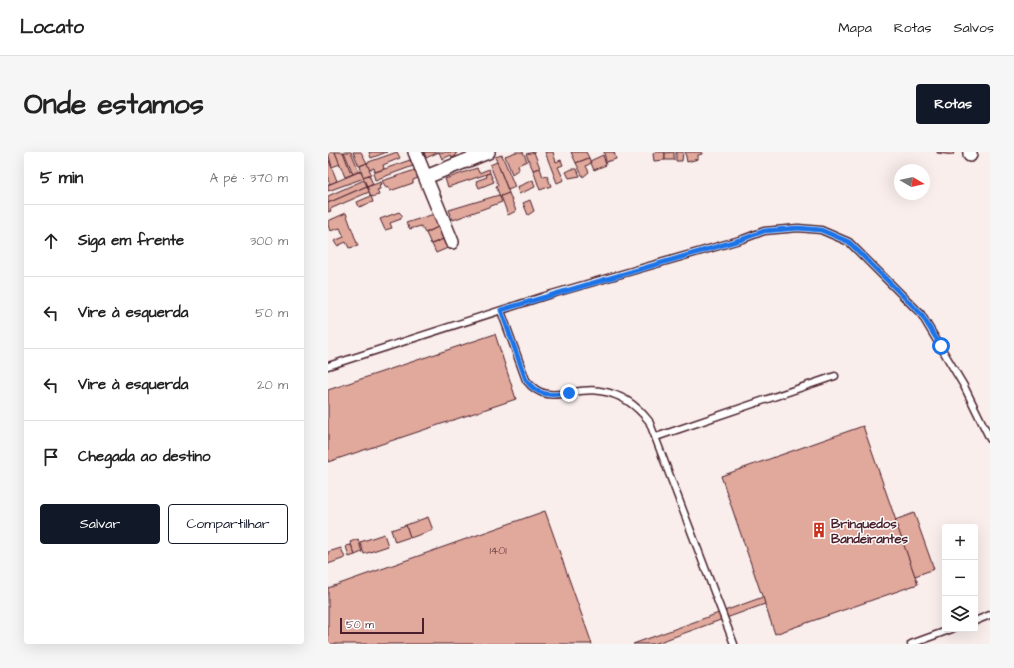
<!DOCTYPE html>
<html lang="pt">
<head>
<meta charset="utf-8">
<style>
	:root { --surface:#fff; --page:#f6f6f6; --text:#222; --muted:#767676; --line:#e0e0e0; --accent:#111827 }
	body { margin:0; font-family:"Architects Daughter",sans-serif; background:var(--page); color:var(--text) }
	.controls { position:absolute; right:12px; bottom:12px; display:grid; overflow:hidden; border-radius:4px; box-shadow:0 4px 16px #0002 }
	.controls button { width:36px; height:36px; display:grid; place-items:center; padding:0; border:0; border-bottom:1px solid var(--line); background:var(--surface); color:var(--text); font:20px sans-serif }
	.compass { position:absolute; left:566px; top:12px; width:36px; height:36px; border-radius:50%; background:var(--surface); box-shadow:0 4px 16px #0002; rotate:99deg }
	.scale { position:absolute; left:12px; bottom:10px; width:84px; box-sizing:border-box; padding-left:4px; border:2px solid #4a1f2b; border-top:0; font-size:11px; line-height:14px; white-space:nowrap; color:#4a1f2b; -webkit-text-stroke:3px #fff; paint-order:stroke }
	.stop { position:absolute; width:12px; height:12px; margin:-9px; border:3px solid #1a73e8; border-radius:50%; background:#fff }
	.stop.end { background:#1a73e8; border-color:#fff; box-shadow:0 1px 4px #0008 }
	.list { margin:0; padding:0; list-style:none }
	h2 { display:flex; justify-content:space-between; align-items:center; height:52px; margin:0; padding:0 16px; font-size:17px }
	h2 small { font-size:13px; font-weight:400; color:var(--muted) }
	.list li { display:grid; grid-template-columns:26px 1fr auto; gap:12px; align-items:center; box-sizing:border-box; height:72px; padding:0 16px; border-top:1px solid var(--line) }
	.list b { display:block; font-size:15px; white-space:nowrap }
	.list em { font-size:13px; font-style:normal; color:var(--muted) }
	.actions { display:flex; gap:8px; padding:12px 16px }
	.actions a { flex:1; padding:9px 0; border:1px solid var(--accent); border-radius:4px; text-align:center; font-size:14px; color:var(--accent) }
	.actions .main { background:var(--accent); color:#fff }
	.icon { flex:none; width:22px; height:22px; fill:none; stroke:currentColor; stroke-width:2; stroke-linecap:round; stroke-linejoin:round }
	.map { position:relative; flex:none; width:662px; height:492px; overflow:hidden; border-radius:4px }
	header { display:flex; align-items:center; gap:24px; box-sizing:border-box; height:56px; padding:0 20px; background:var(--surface); border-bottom:1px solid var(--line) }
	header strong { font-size:19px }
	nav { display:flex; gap:22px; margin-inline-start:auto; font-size:14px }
	.intro { display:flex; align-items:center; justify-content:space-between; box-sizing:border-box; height:96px; padding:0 24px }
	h1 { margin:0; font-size:28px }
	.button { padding:10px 18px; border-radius:4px; background:var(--accent); color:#fff; font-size:14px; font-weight:700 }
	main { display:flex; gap:24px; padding:0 24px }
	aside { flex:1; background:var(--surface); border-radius:4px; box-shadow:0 4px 16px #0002 }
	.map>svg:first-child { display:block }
	.building { fill:#e1a89c; stroke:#4a1f2b }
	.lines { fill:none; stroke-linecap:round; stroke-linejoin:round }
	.lane-casing { stroke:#4a1f2b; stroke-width:9 }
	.street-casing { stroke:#4a1f2b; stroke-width:16 }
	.lane { stroke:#fff; stroke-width:6 }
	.street { stroke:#fff; stroke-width:13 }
	.route { stroke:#1a73e8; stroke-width:5 }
	.labels { text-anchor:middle; stroke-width:3; stroke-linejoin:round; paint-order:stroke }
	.number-label { font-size:11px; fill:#704147 }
	.poi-label { font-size:13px; font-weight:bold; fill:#4a1f2b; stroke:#fff; text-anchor:start }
</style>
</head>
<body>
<header>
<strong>Locato</strong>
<nav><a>Mapa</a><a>Rotas</a><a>Salvos</a></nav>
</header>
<div class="intro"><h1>Onde estamos</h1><a class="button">Rotas</a></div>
<main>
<aside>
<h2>5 min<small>A pé · 370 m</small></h2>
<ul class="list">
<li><svg class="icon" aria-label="ahead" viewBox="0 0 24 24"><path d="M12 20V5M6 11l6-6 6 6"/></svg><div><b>Siga em frente</b></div><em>300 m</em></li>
<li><svg class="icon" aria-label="left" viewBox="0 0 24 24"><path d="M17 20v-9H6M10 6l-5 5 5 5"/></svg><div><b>Vire à esquerda</b></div><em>50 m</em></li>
<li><svg class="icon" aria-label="left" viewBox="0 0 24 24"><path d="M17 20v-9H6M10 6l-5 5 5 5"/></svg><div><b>Vire à esquerda</b></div><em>20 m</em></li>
<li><svg class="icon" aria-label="arrive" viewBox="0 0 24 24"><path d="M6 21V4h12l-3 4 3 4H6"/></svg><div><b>Chegada ao destino</b></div></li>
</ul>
<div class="actions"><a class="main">Salvar</a><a>Compartilhar</a></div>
</aside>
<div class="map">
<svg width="662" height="492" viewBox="0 0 662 492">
	<rect width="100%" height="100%" fill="#f9eeeb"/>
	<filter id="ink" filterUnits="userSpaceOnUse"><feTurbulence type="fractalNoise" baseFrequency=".025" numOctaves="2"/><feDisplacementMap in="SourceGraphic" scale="8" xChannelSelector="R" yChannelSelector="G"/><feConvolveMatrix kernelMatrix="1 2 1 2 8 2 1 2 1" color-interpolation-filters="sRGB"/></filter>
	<g filter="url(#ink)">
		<!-- building -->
		<g class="building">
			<polygon points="0,0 7,0 12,12 4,15"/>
			<polygon points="7,0 15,0 22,19 24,18 25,22 17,25"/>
			<polygon points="16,0 23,0 31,19 25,22"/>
			<polygon points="25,0 33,0 39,11 31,14"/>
			<polygon points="41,0 59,0 43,6"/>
			<polygon points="69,0 72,6 55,13 56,17 47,20 46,16 41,18 38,11"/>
			<polygon points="96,0 111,0 98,6"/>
			<polygon points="111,0 128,0 129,1 127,2 128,4 124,6 123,3 114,7"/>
			<polygon points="188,0 195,0 199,9 190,13 191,17 184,22 177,4"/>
			<polygon points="206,0 212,16 205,18 198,2"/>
			<polygon points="217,0 225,0 228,10 233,8 235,13 230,15 236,28 229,31"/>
			<polygon points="243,0 258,0 261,6 248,11"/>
			<polygon points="276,0 286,0 288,7 278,10"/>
			<polygon points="328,0 337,0 337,8 326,9 325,2"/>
			<polygon points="346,0 346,8 337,8 337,1"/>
			<polygon points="348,0 355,0 354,9 348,9"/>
			<polygon points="357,0 374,0 374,2 370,3 370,7 359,10"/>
			<polygon points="609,0 626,0 625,3 609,1"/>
			<polygon points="174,3 187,35 180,38 167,5"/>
			<polygon points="275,3 278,13 266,18 262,9"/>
			<polygon points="0,6 9,29 2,32 0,28"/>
			<polygon points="261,6 263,11 258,14 261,20 255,25 248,11"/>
			<polygon points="82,8 85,14 47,28 45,21"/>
			<polygon points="169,10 181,41 172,45 168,34 170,33 162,13"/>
			<polygon points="39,11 43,22 35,25 32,14"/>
			<polygon points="149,16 151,21 161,17 162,21 120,35 117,27"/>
			<polygon points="212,16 215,25 219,24 223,34 212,38 205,18"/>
			<polygon points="244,17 249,17 252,24 241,26 238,20"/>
			<polygon points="87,18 90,26 85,28 85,31 62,39 61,35 58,36 56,32 54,29"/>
			<polygon points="33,19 36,26 0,39 0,33"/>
			<polygon points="162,21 166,30 151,36 148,29 159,25 158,22"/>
			<polygon points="41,23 45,32 39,35 35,25"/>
			<polygon points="36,28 39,34 0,51 0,44"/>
			<polygon points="205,28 207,35 191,42 189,35"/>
			<polygon points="53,30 54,32 51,33 52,37 49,38 51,43 43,45 39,35"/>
			<polygon points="39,34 41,40 2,57 3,59 0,60 0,51"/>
			<polygon points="181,41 188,59 180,63 173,44"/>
			<polygon points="171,43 174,50 125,68 121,58"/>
			<polygon points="43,44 45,50 31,55 29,50"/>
			<polygon points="202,48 206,59 200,63 195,51"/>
			<polygon points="71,60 75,64 73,65 73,67 62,71 64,76 57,78 52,67"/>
			<polygon points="18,61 30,94 21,96 18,90 9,94 6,89 16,85 12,76 2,79 0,73 0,69"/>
			<polygon points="106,62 112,74 97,81 93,74 82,77 78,71"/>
			<polygon points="112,74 118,86 103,92 98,81"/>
			<polygon points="118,86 122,95 108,101 104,92"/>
			<polygon points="167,182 188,247 0,310 0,238"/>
			<polygon points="535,274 590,432 447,482 393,324"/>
			<polygon points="217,359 264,492 0,492 0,436"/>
			<polygon points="586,361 606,417 587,424 567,368"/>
			<polygon points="100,365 105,378 82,386 78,373"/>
			<polygon points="78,373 82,385 67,390 63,378"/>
			<polygon points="56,382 60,394 36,402 32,390"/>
			<polygon points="30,387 34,400 27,403 22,390"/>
			<polygon points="23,393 27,403 21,405 18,394"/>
			<polygon points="13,396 17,406 0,412 0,400"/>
			<polygon points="435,445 437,452 326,492 305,492"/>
		</g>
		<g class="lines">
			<!-- lane casing -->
			<g class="lane-casing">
				<g id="lane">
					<path d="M 173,159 L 198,228 C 219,256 244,234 272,239 C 294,242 308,253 321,269 L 406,492"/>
					<polyline points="0,214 217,144 415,87 436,79 470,76 493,78 521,90 593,162 636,234 662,287"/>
					<polyline points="328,285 507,224"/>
					<polyline points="647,469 662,463"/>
					<polyline points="583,492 624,477"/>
				</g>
			</g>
			<!-- street casing -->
			<g class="street-casing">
				<g id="street">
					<polyline points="87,0 124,90"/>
					<polyline points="642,3 642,0"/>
					<polyline points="98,25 160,0"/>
				</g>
			</g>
			<!-- lane -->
			<use href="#lane" class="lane"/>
			<!-- street -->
			<use href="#street" class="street"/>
		</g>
	</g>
	<g class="lines" filter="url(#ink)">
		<!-- route -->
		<path class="route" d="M 241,241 C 222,244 209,244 198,228 L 173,158 L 415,87 L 436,79 L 470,76 L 493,78 L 521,90 L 593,162 L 613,194"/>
	</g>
	<!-- icons -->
	<defs>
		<g id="building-bare" transform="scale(1.2)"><path d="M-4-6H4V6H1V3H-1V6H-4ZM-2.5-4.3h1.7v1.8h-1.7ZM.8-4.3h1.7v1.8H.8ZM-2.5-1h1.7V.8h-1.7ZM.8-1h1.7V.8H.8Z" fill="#c8321e" stroke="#fff" stroke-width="2.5" paint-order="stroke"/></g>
	</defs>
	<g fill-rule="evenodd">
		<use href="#building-bare" x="491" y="378"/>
	</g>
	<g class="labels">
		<!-- number labels -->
		<g class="number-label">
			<text x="170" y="402">1401</text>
		</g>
		<!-- poi labels -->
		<g class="poi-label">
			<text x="503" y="376">Brinquedos<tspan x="503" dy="15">Bandeirantes</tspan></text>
		</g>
	</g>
</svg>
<div class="controls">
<button>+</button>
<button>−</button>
<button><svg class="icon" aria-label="layers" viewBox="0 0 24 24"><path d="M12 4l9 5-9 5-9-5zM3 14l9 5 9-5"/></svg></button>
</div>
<svg class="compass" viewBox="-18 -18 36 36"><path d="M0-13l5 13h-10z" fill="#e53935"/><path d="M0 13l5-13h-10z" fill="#767676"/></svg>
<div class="scale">50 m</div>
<div class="stop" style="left:613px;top:194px"></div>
<div class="stop end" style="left:241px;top:241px"></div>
</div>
</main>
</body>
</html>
